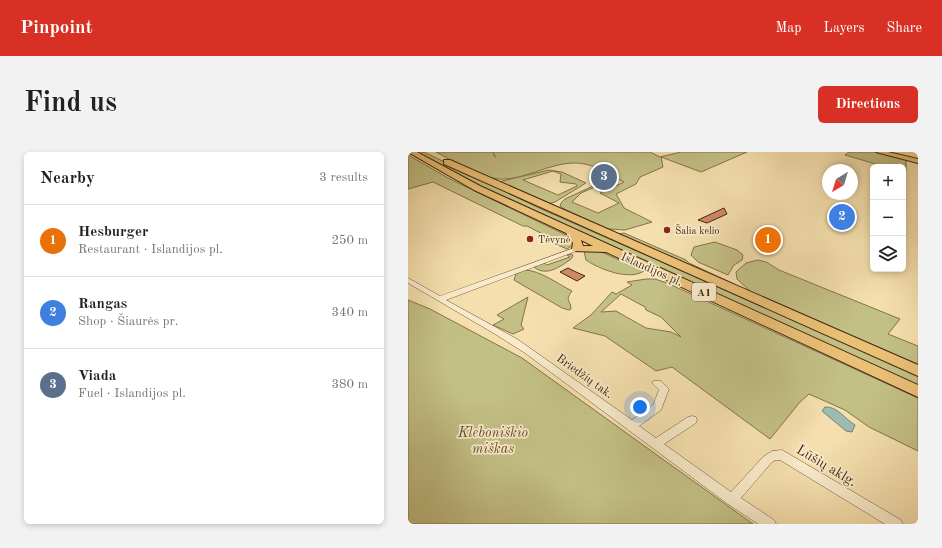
<!DOCTYPE html>
<html lang="en">
<head>
<meta charset="utf-8">
<style>
	:root { --surface:#fff; --page:#f2f2f2; --text:#202124; --muted:#757577; --line:#e0e0e0; --accent:#d93025 }
	body { margin:0; font-family:"Old Standard TT",serif; background:var(--page); color:var(--text) }
	.controls { position:absolute; right:12px; top:12px; display:grid; overflow:hidden; border-radius:6px; box-shadow:0 2px 6px #0003 }
	.controls button { width:36px; height:36px; display:grid; place-items:center; padding:0; border:0; border-bottom:1px solid var(--line); background:var(--surface); color:var(--text); font:20px sans-serif }
	.compass { position:absolute; left:414px; top:12px; width:36px; height:36px; border-radius:50%; background:var(--surface); box-shadow:0 2px 6px #0003; rotate:218deg }
	.you { position:absolute; left:232px; top:255px; width:14px; height:14px; margin:-10px; border:3px solid #fff; border-radius:50%; background:#1a73e8; box-shadow:0 0 0 6px #1a73e833 }
	.badge { display:grid; place-items:center; width:26px; height:26px; border-radius:50%; background:var(--accent); color:#fff; font-size:13px; font-weight:700 }
	.pin { position:absolute; translate:-50% -50%; border:2px solid #fff; box-shadow:0 1px 4px #0006 }
	.list { margin:0; padding:0; list-style:none }
	h2 { display:flex; justify-content:space-between; align-items:center; height:52px; margin:0; padding:0 16px; font-size:17px }
	h2 small { font-size:13px; font-weight:400; color:var(--muted) }
	.list li { display:grid; grid-template-columns:26px 1fr auto; gap:12px; align-items:center; box-sizing:border-box; height:72px; padding:0 16px; border-top:1px solid var(--line) }
	.list b { display:block; font-size:15px; white-space:nowrap }
	.list p { margin:0; font-size:13px; white-space:nowrap; color:var(--muted) }
	.list em { font-size:13px; font-style:normal; color:var(--muted) }
	.icon { flex:none; width:22px; height:22px; fill:none; stroke:currentColor; stroke-width:2; stroke-linecap:round; stroke-linejoin:round }
	.map { position:relative; flex:none; width:510px; height:372px; overflow:hidden; border-radius:6px }
	header { display:flex; align-items:center; gap:24px; box-sizing:border-box; height:56px; padding:0 20px; background:var(--accent); color:#fff }
	header strong { font-size:19px }
	nav { display:flex; gap:22px; margin-inline-start:auto; font-size:14px }
	.intro { display:flex; align-items:center; justify-content:space-between; box-sizing:border-box; height:96px; padding:0 24px }
	h1 { margin:0; font-size:28px }
	.button { padding:10px 18px; border-radius:6px; background:var(--accent); color:#fff; font-size:14px; font-weight:700 }
	main { display:flex; gap:24px; padding:0 24px }
	aside { flex:1; background:var(--surface); border-radius:6px; box-shadow:0 2px 6px #0003 }
	.map>svg:first-child { display:block }
	.green { fill:#c3c085; stroke:#84734a; fill-rule:evenodd }
	.water { fill:#9dbcb0; stroke:#7a8070 }
	.lines { fill:none; stroke-linecap:round; stroke-linejoin:round }
	.stream { stroke:#7a8070; stroke-width:1.5 }
	.building { fill:#d08968; stroke:#46260f }
	.minor-casing { stroke:#725437; stroke-width:1 }
	.major-casing { stroke:#46260f; stroke-width:2 }
	.highway-casing { stroke:#46260f; stroke-width:2 }
	.minor { fill:#f8eaca; fill-rule:evenodd }
	.major { fill:#eac077; fill-rule:evenodd }
	.highway { fill:#eac077; fill-rule:evenodd }
	.poi-dot { fill:#8f2418; stroke:#f8eaca; stroke-width:1.5 }
	.labels { text-anchor:middle; stroke-width:3.5; stroke-linejoin:round; paint-order:stroke }
	.far-poi-label { font-size:10px; fill:#46260f; stroke:#f8eaca; text-anchor:start }
	.shield { fill:#f8eaca; stroke:#7b6147; stroke-width:1 }
	.shield-label { font-size:11px; font-weight:bold; fill:#46260f }
	.street-label { font-size:12px; fill:#46260f; stroke:#f8eaca }
	.near-park-label { font-size:14px; font-style:italic; fill:#654c2c; stroke:#f8eaca }
	.near-street-label { font-size:14px; fill:#46260f; stroke:#f8eaca }
</style>
</head>
<body>
<header>
<strong>Pinpoint</strong>
<nav><a>Map</a><a>Layers</a><a>Share</a></nav>
</header>
<div class="intro"><h1>Find us</h1><a class="button">Directions</a></div>
<main>
<aside>
<h2>Nearby<small>3 results</small></h2>
<ul class="list">
<li><span class="badge" style="background:#e8710a">1</span><div><b>Hesburger</b><p>Restaurant · Islandijos pl.</p></div><em>250 m</em></li>
<li><span class="badge" style="background:#3f7fe0">2</span><div><b>Rangas</b><p>Shop · Šiaurės pr.</p></div><em>340 m</em></li>
<li><span class="badge" style="background:#5c6f8a">3</span><div><b>Viada</b><p>Fuel · Islandijos pl.</p></div><em>380 m</em></li>
</ul>
</aside>
<div class="map">
<svg width="510" height="372" viewBox="0 0 510 372">
	<rect width="100%" height="100%" fill="#f5dfae"/>
	<filter id="stains"><feTurbulence type="fractalNoise" baseFrequency=".005" numOctaves="4"/><feColorMatrix values="0 0 0 0 .2 0 0 0 0 .09 0 0 0 0 .02 0 0 0 .5 -.17"/></filter>
	<radialGradient id="worn" r=".72"><stop offset=".6" stop-color="#630" stop-opacity="0"/><stop offset="1" stop-color="#630" stop-opacity=".3"/></radialGradient>
	<!-- green -->
	<g class="green">
		<polygon points="16,0 131,56 510,223 510,234 70,33 10,2"/>
		<path d="M 28,0 L 242,0 L 252,5 L 273,0 L 339,0 L 293,20 L 253,5 L 255,15 L 232,25 L 228,32 L 208,42 L 216,56 L 244,70 L 217,78 L 200,77 L 158,58 L 152,54 L 153,51 L 157,47 L 198,28 L 203,21 C 194,18 186,14 177,12 C 147,6 119,29 90,27 C 71,25 45,9 28,0 ZM 208,26 L 216,30 L 192,41 L 211,51 L 190,61 L 164,50 L 173,41 Z"/>
		<polygon points="441,0 467,0 498,8 498,19 495,21 495,15 469,15 471,13 437,3"/>
		<polygon points="0,3 42,27 160,84 165,89 165,93 159,97 150,93 152,91 119,74 115,74 25,30 0,37"/>
		<path d="M 141,18 L 154,20 L 178,31 L 147,50 L 140,52 L 90,30 ZM 145,19 L 153,22 L 152,30 L 168,32 L 169,34 L 150,43 L 115,28 Z"/>
		<polygon points="216,81 278,108 281,111 326,132 210,82"/>
		<polygon points="307,90 329,98 335,103 334,108 326,113 320,123 290,110 283,103 286,95"/>
		<path d="M 176,99 L 191,99 L 236,119 C 221,129 191,117 178,108 Z"/>
		<path d="M 164,102 L 165,104 L 163,107 C 152,115 138,125 126,115 L 136,111 L 139,113 L 162,105 L 159,103 Z"/>
		<polygon points="350,108 358,110 371,118 492,167 480,182 510,194 510,212 343,140 329,127 328,120 338,111"/>
		<path d="M 116,118 C 132,118 150,132 164,139 C 156,149 163,148 163,157 L 161,158 L 154,156 L 106,128 L 108,122 Z"/>
		<path d="M 238,127 L 247,127 L 259,131 L 510,246 L 510,299 L 461,275 L 437,258 L 401,242 L 392,250 L 362,287 L 264,215 L 248,219 L 197,184 L 165,176 L 183,163 L 204,140 L 208,142 L 224,133 L 219,130 ZM 213,142 L 237,155 L 238,158 L 253,165 L 273,185 L 263,180 L 238,176 L 208,159 L 193,160 Z"/>
		<polygon points="120,145 113,173 116,177 105,182 85,173 96,167 89,163"/>
		<polygon points="0,148 22,157 114,206 345,372 0,372"/>
	</g>
	<!-- water -->
	<path class="water" d="M 417,255 C 429,254 437,267 447,273 L 444,280 L 438,279 L 414,259 Z"/>
	<g class="lines">
		<!-- stream -->
		<polyline class="stream" points="85,0 87,5"/>
	</g>
	<!-- building -->
	<g class="building">
		<polygon points="316,56 319,62 299,71 290,68"/>
		<polygon points="362,82 372,86 358,94 348,89"/>
		<polygon points="160,116 168,120 177,124 169,129 152,120"/>
	</g>
	<g class="lines">
		<!-- minor casing -->
		<g class="minor-casing">
			<polygon id="minor" points="169,95 173,97 171,98 38,148 109,187 224,268 245,253 251,238 244,231 245,229 253,229 261,237 253,258 231,274 248,286 280,265 284,264 288,265 289,268 288,271 256,292 323,340 355,305 364,299 374,298 493,368 495,372 477,372 372,308 367,308 363,311 333,346 366,368 368,372 350,372 320,352 117,201 87,182 0,131 0,126 32,144"/>
		</g>
		<!-- major casing -->
		<g class="major-casing">
			<polygon id="major" points="468,0 480,0 510,7 510,11"/>
		</g>
		<!-- highway casing -->
		<g class="highway-casing">
			<g id="highway">
				<path d="M 0,0 L 9,0 L 72,34 L 510,233 L 510,245 L 198,100 L 165,99 L 164,97 L 165,91 L 158,81 L 66,38 ZM 173,88 L 185,94 L 175,94 Z"/>
				<polygon points="36,8 42,8 510,213 510,224 36,12"/>
			</g>
		</g>
		<!-- minor -->
		<use href="#minor" class="minor"/>
		<!-- major -->
		<use href="#major" class="major"/>
		<!-- highway -->
		<use href="#highway" class="highway"/>
	</g>
	<!-- markers -->
	<g class="poi-dot">
		<circle cx="259" cy="78" r="4"/>
		<circle cx="122" cy="87" r="4"/>
	</g>
	<g class="labels">
		<!-- far-poi labels -->
		<g class="far-poi-label">
			<text x="267" y="82">Šalia kelio</text>
			<text x="130" y="91">Tėvynė</text>
		</g>
		<!-- shield labels -->
		<rect class="shield" x="284" y="131" width="24" height="18" rx="3"/>
		<g class="shield-label">
			<text x="296" y="144">A1</text>
		</g>
		<!-- street labels -->
		<g class="street-label">
			<text transform="translate(244 117) rotate(24)" y="4">Islandijos pl.</text>
			<text transform="translate(177 224) rotate(36)" y="4">Briedžių tak.</text>
		</g>
		<!-- near-park labels -->
		<g class="near-park-label">
			<text x="85" y="285">Kleboniškio<tspan x="85" dy="16">miškas</tspan></text>
		</g>
		<!-- near-street labels -->
		<g class="near-street-label">
			<text transform="translate(419 313) rotate(31)" y="5">Lūšių aklg.</text>
		</g>
	</g>
	<rect width="100%" height="100%" filter="url(#stains)"/>
	<rect width="100%" height="100%" fill="url(#worn)"/>
</svg>
<div class="controls">
<button>+</button>
<button>−</button>
<button><svg class="icon" aria-label="layers" viewBox="0 0 24 24"><path d="M12 4l9 5-9 5-9-5zM3 14l9 5 9-5"/></svg></button>
</div>
<svg class="compass" viewBox="-18 -18 36 36"><path d="M0-13l5 13h-10z" fill="#e53935"/><path d="M0 13l5-13h-10z" fill="#757577"/></svg>
<div class="you"></div>
<div class="pin badge" style="left:360px;top:88px;background:#e8710a">1</div>
<div class="pin badge" style="left:434px;top:65px;background:#3f7fe0">2</div>
<div class="pin badge" style="left:196px;top:25px;background:#5c6f8a">3</div>
</div>
</main>
</body>
</html>
